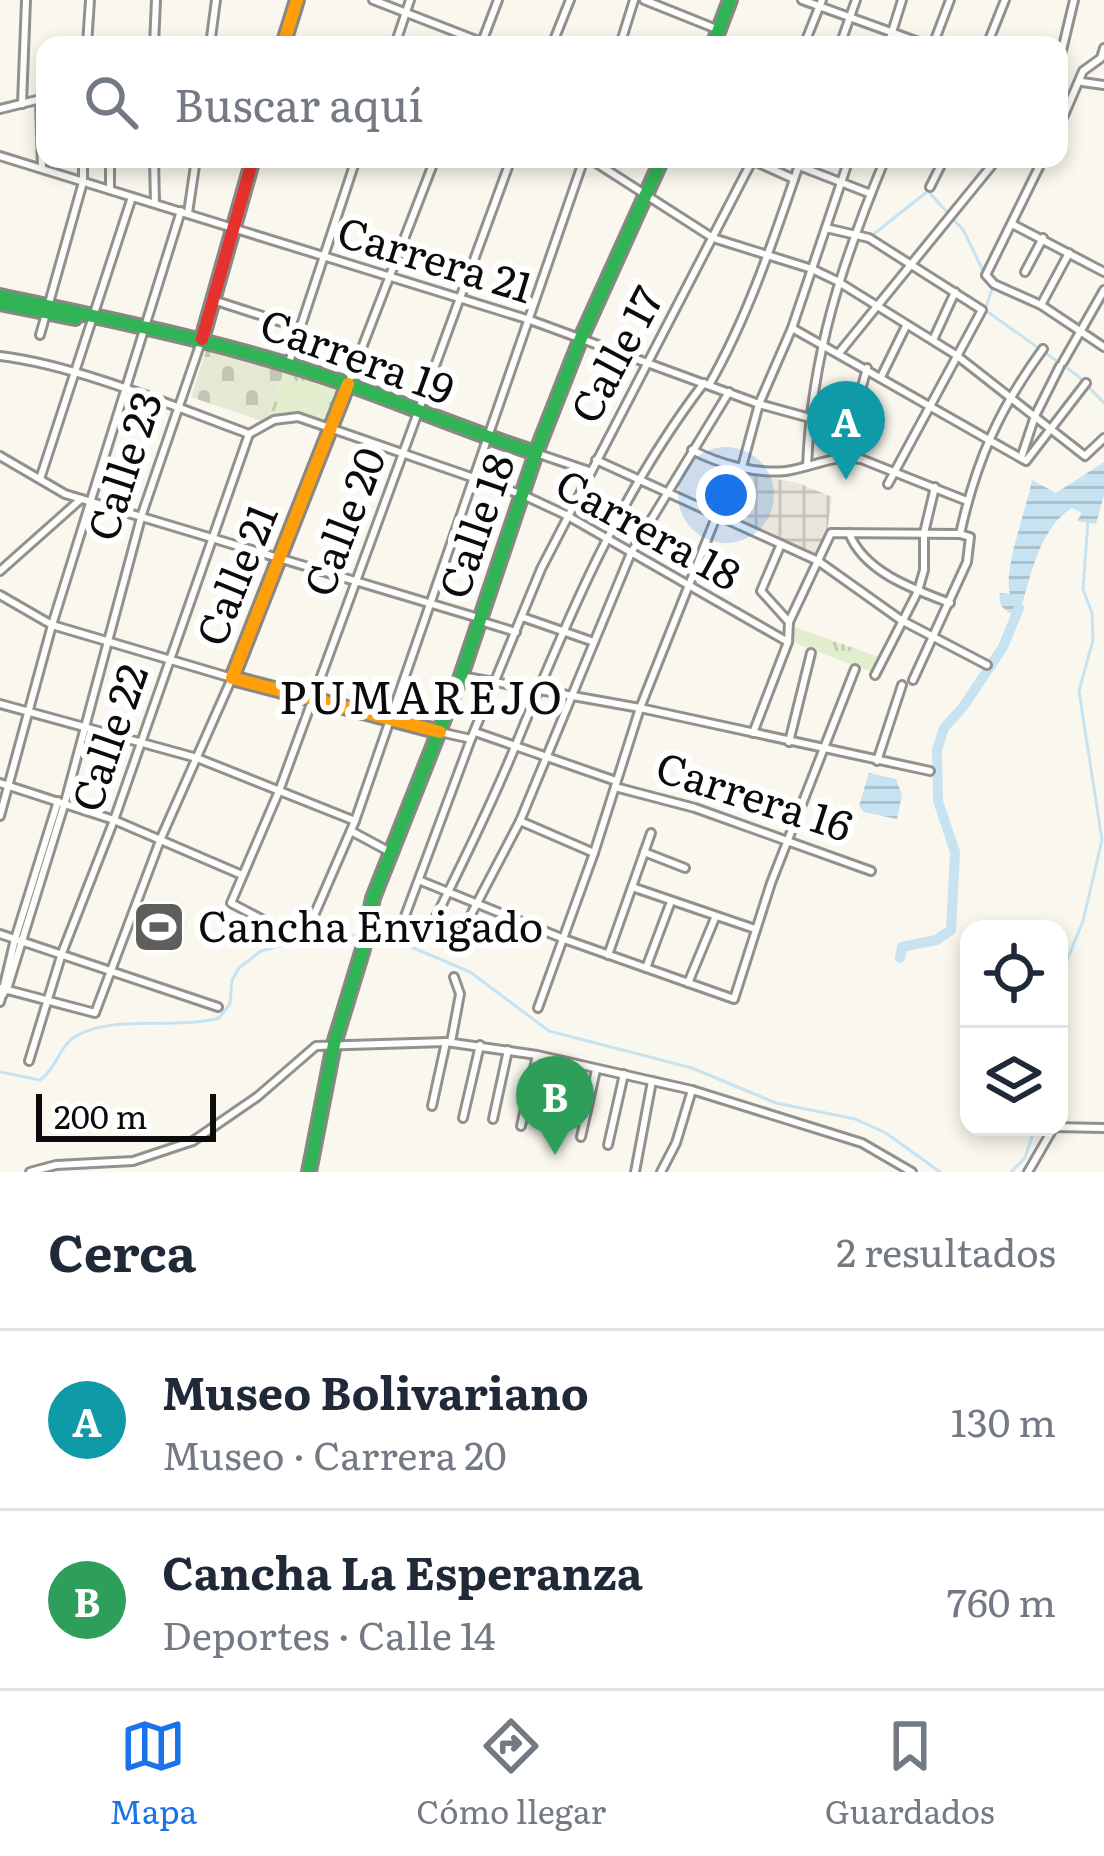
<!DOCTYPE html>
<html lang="es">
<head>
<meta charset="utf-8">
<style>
	:root { --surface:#fff; --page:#f6f6f7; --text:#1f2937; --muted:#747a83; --line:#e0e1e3; --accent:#1a73e8 }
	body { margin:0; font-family:Literata,serif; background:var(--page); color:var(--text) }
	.controls { position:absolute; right:36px; bottom:36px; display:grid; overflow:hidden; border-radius:24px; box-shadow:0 6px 18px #0003 }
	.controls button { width:108px; height:108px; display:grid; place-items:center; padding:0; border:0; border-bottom:3px solid var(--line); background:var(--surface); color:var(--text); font:60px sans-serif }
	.scale { position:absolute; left:36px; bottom:30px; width:180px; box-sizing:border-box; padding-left:12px; border:6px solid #0b0b0b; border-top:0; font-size:33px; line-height:42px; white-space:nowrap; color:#0b0b0b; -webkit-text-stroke:9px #fff; paint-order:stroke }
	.you { position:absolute; left:726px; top:495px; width:42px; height:42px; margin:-30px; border:9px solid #fff; border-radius:50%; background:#1a73e8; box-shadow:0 0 0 18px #1a73e833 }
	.badge { display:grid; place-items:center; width:78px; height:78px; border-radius:50%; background:var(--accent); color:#fff; font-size:39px; font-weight:700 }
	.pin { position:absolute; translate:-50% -99px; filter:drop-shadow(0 3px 6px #0008) }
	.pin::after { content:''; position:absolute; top:63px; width:42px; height:36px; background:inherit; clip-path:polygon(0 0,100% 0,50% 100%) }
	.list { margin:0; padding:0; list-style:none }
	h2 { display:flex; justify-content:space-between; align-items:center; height:156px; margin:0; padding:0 48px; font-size:51px }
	h2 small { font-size:39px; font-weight:400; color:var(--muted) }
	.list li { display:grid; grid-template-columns:78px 1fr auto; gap:36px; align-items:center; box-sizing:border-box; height:180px; padding:0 48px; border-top:3px solid var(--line) }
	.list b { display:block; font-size:45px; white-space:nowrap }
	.list p { margin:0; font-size:39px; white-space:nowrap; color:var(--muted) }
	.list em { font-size:39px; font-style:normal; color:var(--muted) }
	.icon { flex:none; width:66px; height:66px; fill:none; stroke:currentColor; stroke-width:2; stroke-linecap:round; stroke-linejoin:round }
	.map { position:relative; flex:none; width:1104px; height:1172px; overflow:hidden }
	.search { position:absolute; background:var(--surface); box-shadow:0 6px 18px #0003; left:36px; right:36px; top:36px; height:132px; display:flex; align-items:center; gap:30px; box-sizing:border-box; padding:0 42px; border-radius:24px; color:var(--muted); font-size:45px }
	.sheet { height:516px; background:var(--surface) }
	nav { display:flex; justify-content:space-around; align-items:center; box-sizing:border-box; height:168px; border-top:3px solid var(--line); background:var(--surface); font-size:33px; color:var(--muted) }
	nav a { display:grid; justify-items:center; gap:6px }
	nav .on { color:var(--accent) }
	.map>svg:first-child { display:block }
	.grass { fill:url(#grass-tufts) }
	.cemetery { fill:url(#cemetery-stones) }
	.pitch { fill:#ecf2d9 }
	.plaza { fill:url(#plaza-grid) }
	.water { fill:url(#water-rules) }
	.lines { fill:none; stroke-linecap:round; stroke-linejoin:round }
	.stream { stroke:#c7e3f2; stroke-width:3 }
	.river { stroke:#c7e3f2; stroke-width:10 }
	.street-casing { stroke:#93918d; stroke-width:12 }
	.fast-casing { stroke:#898884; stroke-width:18 }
	.slow-casing { stroke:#898884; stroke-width:18 }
	.jam-casing { stroke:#898884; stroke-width:18 }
	.street { stroke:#fefefc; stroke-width:6 }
	.fast { stroke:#30b455; stroke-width:12 }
	.slow { stroke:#ff9f0a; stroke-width:12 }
	.jam { stroke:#e5322d; stroke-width:12 }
	.labels { text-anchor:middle; stroke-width:12; stroke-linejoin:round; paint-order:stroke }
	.street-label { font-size:42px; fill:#0b0b0b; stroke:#fff }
	.poi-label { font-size:42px; fill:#0b0b0b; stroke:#fff; text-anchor:start }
	.neighbourhood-label { font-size:45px; letter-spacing:3px; fill:#0b0b0b; stroke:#fff }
</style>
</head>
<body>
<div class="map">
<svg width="1104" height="1172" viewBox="0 0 1104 1172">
	<defs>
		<pattern id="grass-tufts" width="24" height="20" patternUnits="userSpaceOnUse" patternTransform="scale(3)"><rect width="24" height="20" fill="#e3eecf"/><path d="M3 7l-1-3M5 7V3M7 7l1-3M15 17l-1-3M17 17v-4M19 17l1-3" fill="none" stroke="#c1cbb0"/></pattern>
		<pattern id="cemetery-stones" width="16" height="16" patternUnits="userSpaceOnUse" patternTransform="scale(3)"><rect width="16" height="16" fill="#e5e9d4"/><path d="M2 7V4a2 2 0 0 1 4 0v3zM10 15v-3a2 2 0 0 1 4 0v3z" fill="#c3c6b5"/></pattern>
		<pattern id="plaza-grid" width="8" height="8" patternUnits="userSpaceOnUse" patternTransform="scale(3)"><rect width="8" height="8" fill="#eae6db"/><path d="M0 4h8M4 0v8" fill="none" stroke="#c7c4bb"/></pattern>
		<pattern id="water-rules" width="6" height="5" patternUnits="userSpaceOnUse" patternTransform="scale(3)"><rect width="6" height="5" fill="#c7e3f2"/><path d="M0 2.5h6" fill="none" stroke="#aac1ce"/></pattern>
	</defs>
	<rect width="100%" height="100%" fill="#faf7ee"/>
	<!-- grass -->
	<g class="grass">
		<polygon points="285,370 342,389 329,422 287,412 265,422"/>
		<polygon points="792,626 879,657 874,673 792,642"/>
	</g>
	<!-- cemetery -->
	<polygon class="cemetery" points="208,344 285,370 265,422 191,397"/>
	<!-- pitch -->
	<polygon class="pitch" points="145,902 188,922 173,953 130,932"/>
	<!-- plaza -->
	<polygon class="plaza" points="748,474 798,483 832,497 827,532 816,556 737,517"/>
	<!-- water -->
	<g class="water">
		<path d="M 1104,462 L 1104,495 L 1096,524 L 1077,521 L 1082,513 L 1072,508 C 1038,528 1029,583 1018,619 C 1008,610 997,609 1000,593 L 1010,594 C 1003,568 1026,512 1032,480 L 1056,493 Z"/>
		<polygon points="869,773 896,779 902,795 897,819 864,812 859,806"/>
	</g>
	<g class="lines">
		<!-- stream -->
		<g class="stream">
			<polyline points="870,237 928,191 964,231 984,273"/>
			<polyline points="993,286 985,310 1078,376 1104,403"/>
			<polyline points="1059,980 1083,921 1102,840 1079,691 1093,640 1092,613 1083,589 1088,521"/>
			<path d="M 0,1072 L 40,1080 C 57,1068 59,1046 76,1036 C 114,1014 177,1030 219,1018 L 230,1004 L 232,980 L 239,968 L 261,951 L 312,937 L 383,935 L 470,972 L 549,1031 L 692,1068 L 776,1103 L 855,1119 L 886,1133 L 940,1172"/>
			<polyline points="1011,1172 1025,1158 1035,1127"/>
		</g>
		<!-- river -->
		<polyline class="river" points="900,958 902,947 936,940 951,930 955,852 938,801 937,750 944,728 963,707 1003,647 1019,608"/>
		<!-- street casing -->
		<g class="street-casing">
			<g id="street">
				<polyline points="373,0 489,45"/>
				<polyline points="644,0 719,30"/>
				<polyline points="802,0 927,45"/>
				<polyline points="482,42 498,0"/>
				<polyline points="87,45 90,0"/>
				<polyline points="154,45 156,0"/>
				<polyline points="210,45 216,0"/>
				<polyline points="395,45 410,0"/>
				<polyline points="552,45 570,0"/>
				<polyline points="620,45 634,0"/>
				<polyline points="804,45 822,0"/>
				<polyline points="840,45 856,0"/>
				<polyline points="888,45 902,0"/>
				<polyline points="933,45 950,0"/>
				<polyline points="987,45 1005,0"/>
				<polyline points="1059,63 1074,0"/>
				<polyline points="1082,82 1104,85"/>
				<polyline points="40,100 42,168"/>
				<polyline points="22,104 26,0"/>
				<polyline points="0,109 45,98"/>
				<polyline points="1059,127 1083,71 1101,58 1104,48"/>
				<polyline points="0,156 530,320 759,404 850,429"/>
				<polyline points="110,159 110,190"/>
				<polyline points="154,159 155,203"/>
				<polyline points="511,159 279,791 231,903 288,933 309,927 355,821 584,159"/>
				<polyline points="590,159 713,238 812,269 837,281 956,355 1085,456 1104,438"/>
				<polyline points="1043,159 986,275 994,284 1041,305 1104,347"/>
				<polyline points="754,161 794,179"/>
				<polyline points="799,166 871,194"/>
				<polyline points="930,187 944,159"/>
				<polyline points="188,213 196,159"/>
				<polyline points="1014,225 1104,272"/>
				<polyline points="826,228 869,238 982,310 888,484"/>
				<polyline points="1025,272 1043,238"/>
				<polyline points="213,300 300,328"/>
				<polyline points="1041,305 1069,253"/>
				<polyline points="792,328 1026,461 1086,383"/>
				<polyline points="40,335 83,182 83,159"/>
				<polyline points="933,340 955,292"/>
				<polyline points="839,353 997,159"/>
				<path d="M 0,356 C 76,365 176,407 249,434 L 274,420 L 298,417 L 523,495 L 566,515 L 788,642"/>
				<polyline points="1063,362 1104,290"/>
				<polyline points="288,365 356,159"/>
				<polyline points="881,377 906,326"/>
				<polyline points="348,384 435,159"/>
				<path d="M 709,385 C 749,315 775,235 801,159"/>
				<polyline points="729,392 631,553 520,821 454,947 422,932 405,916 471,739 541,569 753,159"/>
				<path d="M 692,450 C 719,464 755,474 786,471 C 812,467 835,454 861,459 L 967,501"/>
				<polyline points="536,453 589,471"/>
				<polyline points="0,456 65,494 482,619"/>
				<polyline points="843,456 867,368"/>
				<polyline points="1021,458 1035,416 1060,366"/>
				<polyline points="596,460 818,561 901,620 987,665"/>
				<path d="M 807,466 C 812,352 842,263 885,159"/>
				<polyline points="40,479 132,197"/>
				<polyline points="732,518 743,485 742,467 759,404 792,328 849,159"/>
				<path d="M 849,533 C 864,572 913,589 950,603"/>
				<path d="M 960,534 C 976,461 999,409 1043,349"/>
				<polyline points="781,544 761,591 789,622"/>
				<polyline points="0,571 81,499"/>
				<polyline points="0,595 52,625 232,678 161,838 95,1013 0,988"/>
				<polyline points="522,617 594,642"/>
				<polyline points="480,621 516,632"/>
				<polyline points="875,675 918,591 924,570 924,533 935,487"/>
				<polyline points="461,676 640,708 930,771"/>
				<polyline points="0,704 197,758 355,821"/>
				<polyline points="440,732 471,739"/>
				<polyline points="475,732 616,781"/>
				<polyline points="753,733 788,642 789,622 831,533 960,534 970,537 967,562 913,680"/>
				<polyline points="789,742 811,653"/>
				<polyline points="877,761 902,685"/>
				<polyline points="0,783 114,820 242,875"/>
				<polyline points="615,787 695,808 871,871"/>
				<polyline points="0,816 52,625 181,211"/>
				<polyline points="520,821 594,853"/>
				<polyline points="351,831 390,852"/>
				<polyline points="644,852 685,868"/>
				<polyline points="421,881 564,939 734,999 771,883 855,669"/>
				<polyline points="632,887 755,929"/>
				<polyline points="0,934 218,1007"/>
				<path d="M 427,935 C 458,872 490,808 517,742 C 568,617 621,491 704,383"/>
				<polyline points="608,955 651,833"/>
				<polyline points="646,968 670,904"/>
				<polyline points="688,983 715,918"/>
				<polyline points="2,996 8,986 65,802 142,514 202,339"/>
				<polyline points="0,1002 15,939 58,801"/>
				<polyline points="538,1008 594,853 640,708 718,512"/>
				<polyline points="451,1042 460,994 454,977"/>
				<polyline points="29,1061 62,953 114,820 249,434"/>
				<polyline points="432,1106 446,1042"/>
				<polyline points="463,1118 480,1045"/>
				<polyline points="493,1119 508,1050"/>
				<polyline points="521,1126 537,1055"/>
				<polyline points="549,1133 565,1062"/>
				<polyline points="581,1137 596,1070"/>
				<polyline points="608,1145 624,1074"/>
				<polyline points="30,1172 56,1165 133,1161 193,1141 257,1097 316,1046 446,1042 537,1055 692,1090 862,1143 912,1172"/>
				<polyline points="635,1172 652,1081"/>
				<polyline points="661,1172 676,1143 692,1090"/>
				<polyline points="1028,1172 1054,1127 1104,1128"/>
			</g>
		</g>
		<!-- fast casing -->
		<g class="fast-casing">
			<g id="fast">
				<polyline points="713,45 730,0"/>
				<path d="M 0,296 C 117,321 234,344 347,384 C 410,406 471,433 536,453"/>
				<polyline points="0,303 75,318"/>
				<polyline points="309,1172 334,1044 363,949 373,898 461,676 537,450 581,338 662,159"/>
			</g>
		</g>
		<!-- slow casing -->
		<g class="slow-casing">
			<g id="slow">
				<polyline points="283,45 297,0"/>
				<polyline points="348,384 232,678 440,732"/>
			</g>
		</g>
		<!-- jam casing -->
		<g class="jam-casing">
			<polyline id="jam" points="202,339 253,159"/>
		</g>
		<!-- street -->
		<use href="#street" class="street"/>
		<!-- fast -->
		<use href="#fast" class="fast"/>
		<!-- slow -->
		<use href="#slow" class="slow"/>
		<!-- jam -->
		<use href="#jam" class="jam"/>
	</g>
	<!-- icons -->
	<defs>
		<g id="stadium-square" transform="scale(2.7)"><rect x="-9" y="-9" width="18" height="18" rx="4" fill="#5f5e5a" stroke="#fff"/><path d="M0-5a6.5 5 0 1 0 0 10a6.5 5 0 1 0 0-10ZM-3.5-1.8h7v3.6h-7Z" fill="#fff"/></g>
	</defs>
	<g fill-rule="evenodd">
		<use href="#stadium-square" x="159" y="927"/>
	</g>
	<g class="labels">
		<!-- street labels -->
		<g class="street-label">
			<text transform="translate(435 260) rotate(17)" y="15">Carrera 21</text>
			<text transform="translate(617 355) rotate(-62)" y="15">Calle 17</text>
			<text transform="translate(357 357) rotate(20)" y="15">Carrera 19</text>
			<text transform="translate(125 466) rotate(-72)" y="15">Calle 23</text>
			<text transform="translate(345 522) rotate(-69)" y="15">Calle 20</text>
			<text transform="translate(477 526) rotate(-71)" y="15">Calle 18</text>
			<text transform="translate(648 530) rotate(29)" y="15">Carrera 18</text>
			<text transform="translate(237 575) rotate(-68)" y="15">Calle 21</text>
			<text transform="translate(110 738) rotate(-71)" y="15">Calle 22</text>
			<text transform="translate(754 797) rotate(18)" y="15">Carrera 16</text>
		</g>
		<!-- poi labels -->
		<g class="poi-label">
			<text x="198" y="942">Cancha Envigado</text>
		</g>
		<!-- neighbourhood labels -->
		<g class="neighbourhood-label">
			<text x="422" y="714">PUMAREJO</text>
		</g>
	</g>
</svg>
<div class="controls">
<button><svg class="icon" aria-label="locate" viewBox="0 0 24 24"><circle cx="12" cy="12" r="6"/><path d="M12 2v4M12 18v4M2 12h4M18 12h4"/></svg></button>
<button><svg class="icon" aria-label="layers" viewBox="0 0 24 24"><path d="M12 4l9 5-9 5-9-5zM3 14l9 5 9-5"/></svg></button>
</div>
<div class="scale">200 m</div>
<div class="you"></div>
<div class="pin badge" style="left:846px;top:480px;background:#0f9aa8">A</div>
<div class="pin badge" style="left:555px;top:1155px;background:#2e9e5b">B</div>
<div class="search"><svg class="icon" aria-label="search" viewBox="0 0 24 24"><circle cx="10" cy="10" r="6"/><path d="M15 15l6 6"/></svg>Buscar aquí</div>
</div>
<section class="sheet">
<h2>Cerca<small>2 resultados</small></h2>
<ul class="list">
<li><span class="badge" style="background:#0f9aa8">A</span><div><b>Museo Bolivariano</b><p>Museo · Carrera 20</p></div><em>130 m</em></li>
<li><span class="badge" style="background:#2e9e5b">B</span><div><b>Cancha La Esperanza</b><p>Deportes · Calle 14</p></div><em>760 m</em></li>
</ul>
</section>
<nav>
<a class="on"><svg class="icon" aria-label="map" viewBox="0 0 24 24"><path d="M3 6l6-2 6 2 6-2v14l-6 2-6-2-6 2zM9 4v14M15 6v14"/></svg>Mapa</a>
<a><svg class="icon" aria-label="directions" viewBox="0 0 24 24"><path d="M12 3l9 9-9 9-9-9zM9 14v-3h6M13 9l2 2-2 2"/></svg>Cómo llegar</a>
<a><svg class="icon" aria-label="saved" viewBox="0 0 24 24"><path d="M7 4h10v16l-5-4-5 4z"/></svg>Guardados</a>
</nav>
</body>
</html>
